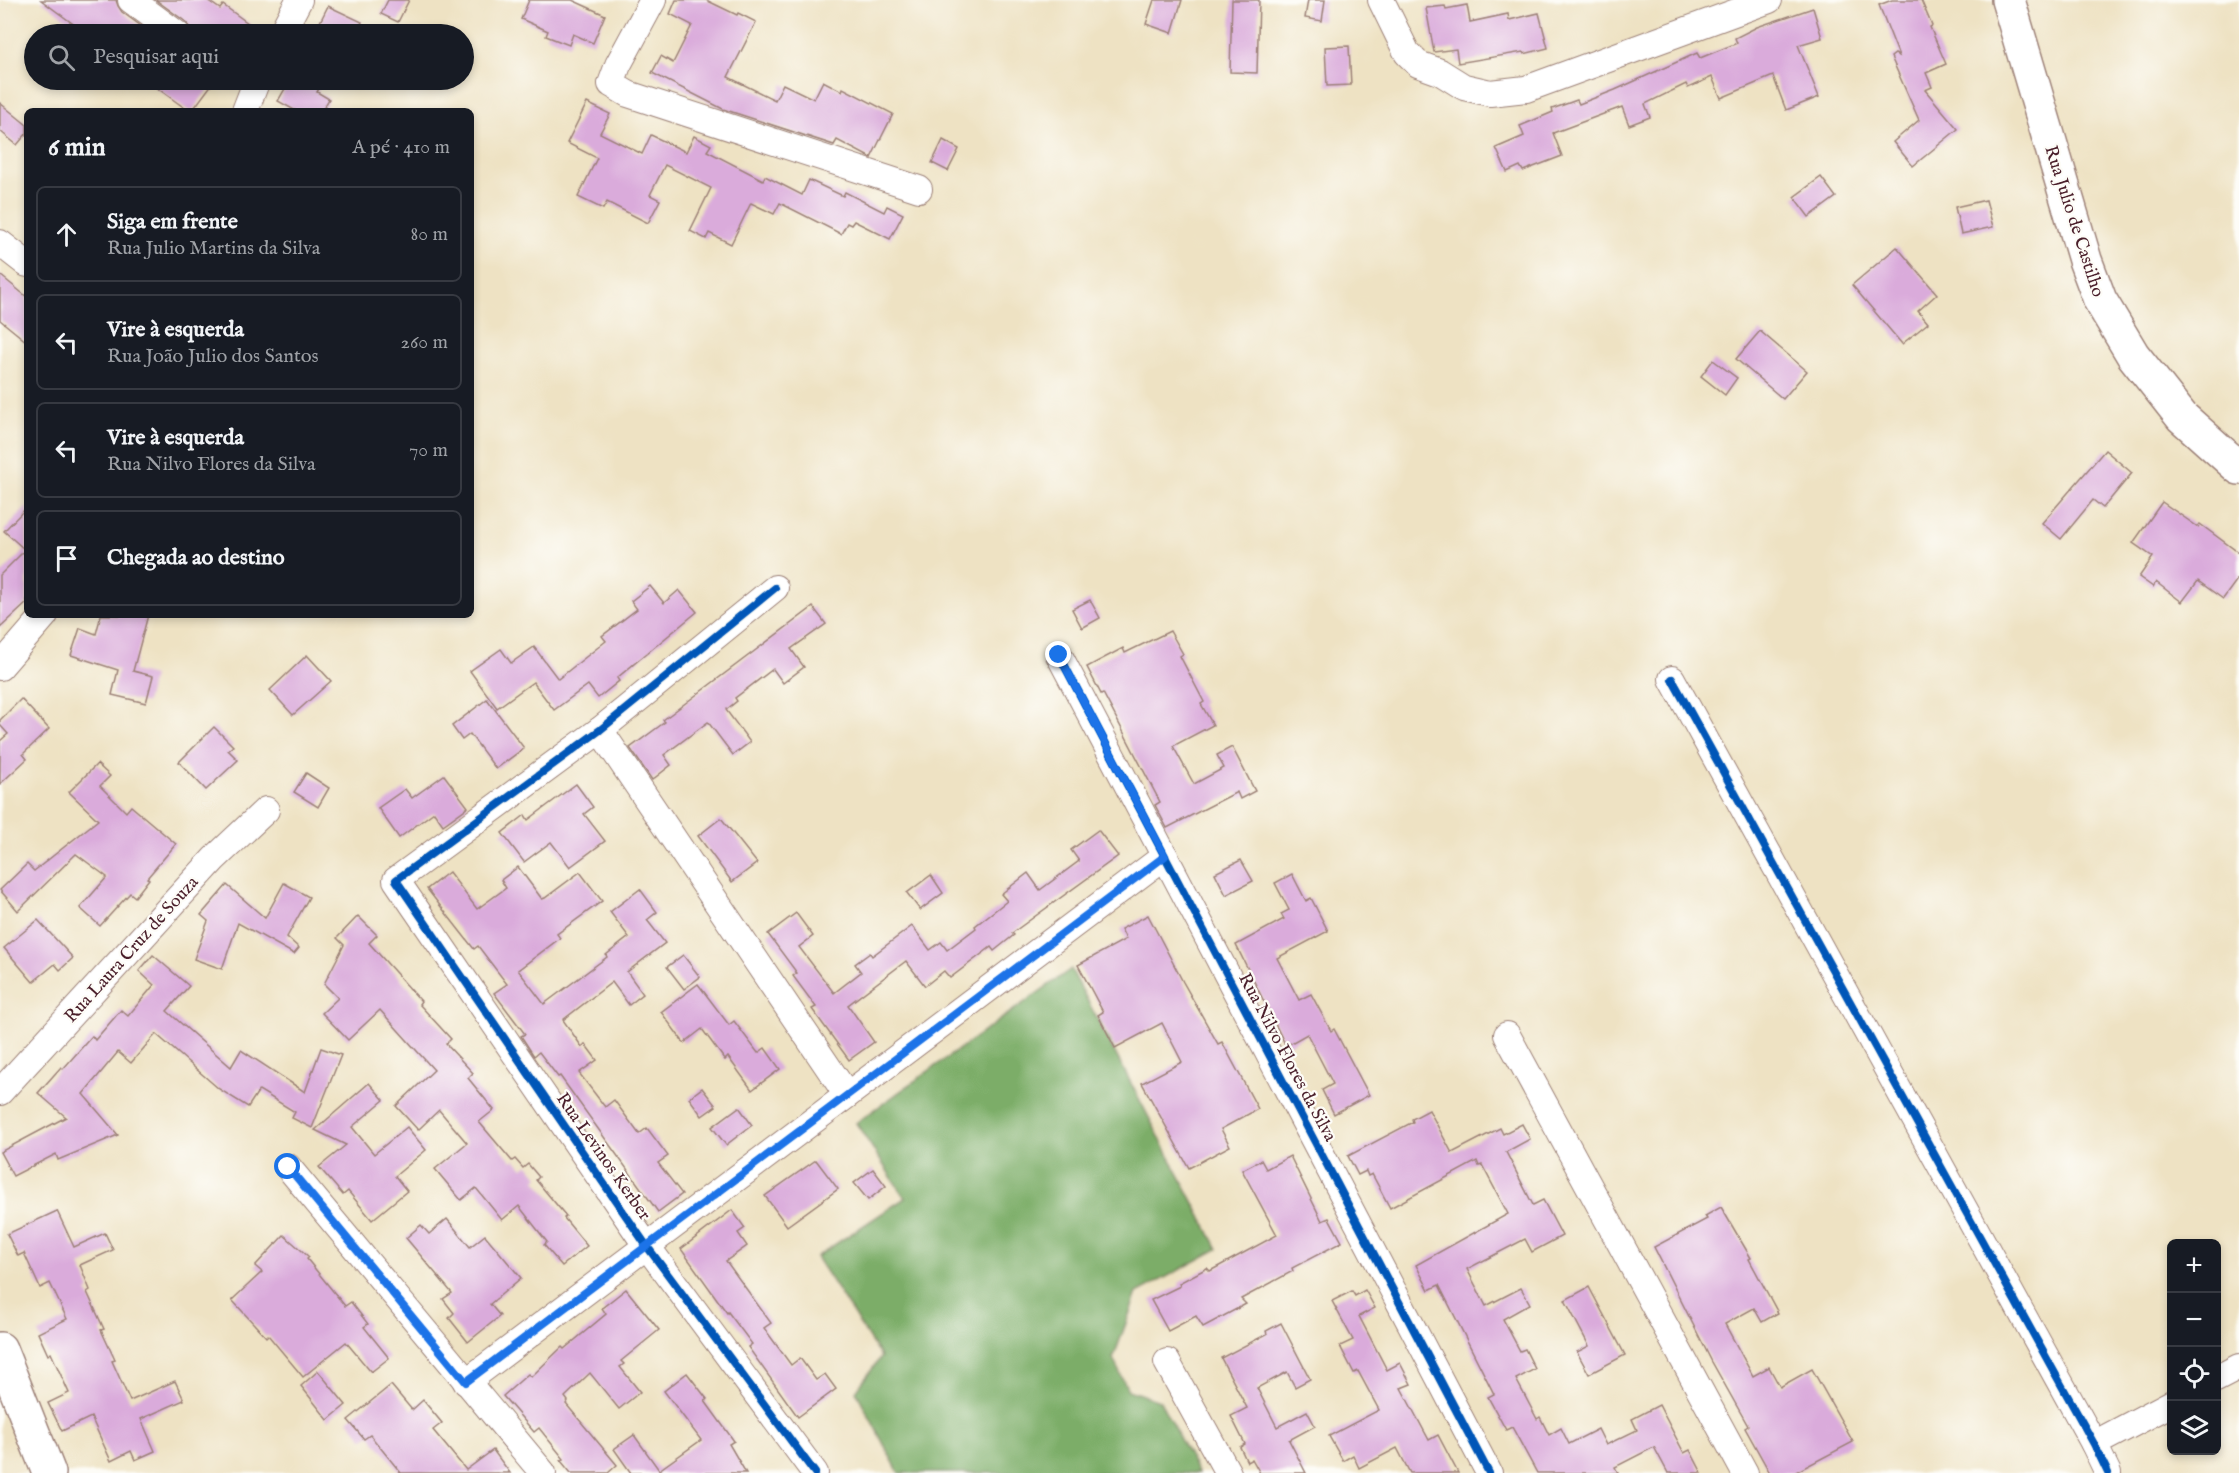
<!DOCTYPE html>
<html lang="pt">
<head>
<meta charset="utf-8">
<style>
	:root { --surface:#171b24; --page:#20242c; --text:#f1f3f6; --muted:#9ea1a6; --line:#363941 }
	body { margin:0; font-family:"IM FELL English",serif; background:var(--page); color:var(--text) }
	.controls { position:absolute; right:18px; bottom:18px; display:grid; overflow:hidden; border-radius:9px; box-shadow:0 3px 9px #0003 }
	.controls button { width:54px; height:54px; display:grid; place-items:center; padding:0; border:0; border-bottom:2px solid var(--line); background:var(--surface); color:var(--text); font:30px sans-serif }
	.stop { position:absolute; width:18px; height:18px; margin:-14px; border:4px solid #1a73e8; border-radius:50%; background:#fff }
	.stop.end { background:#1a73e8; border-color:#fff; box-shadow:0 2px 6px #0008 }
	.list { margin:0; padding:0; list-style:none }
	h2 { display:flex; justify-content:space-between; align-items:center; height:78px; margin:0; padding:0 24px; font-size:26px }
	h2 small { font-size:20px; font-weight:400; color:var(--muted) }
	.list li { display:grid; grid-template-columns:39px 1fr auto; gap:18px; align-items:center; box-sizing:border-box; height:96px; margin:0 12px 12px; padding:0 12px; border:2px solid var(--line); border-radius:9px }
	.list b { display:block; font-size:22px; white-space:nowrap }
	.list p { margin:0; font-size:20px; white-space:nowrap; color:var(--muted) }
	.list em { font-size:20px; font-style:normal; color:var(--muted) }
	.icon { flex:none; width:33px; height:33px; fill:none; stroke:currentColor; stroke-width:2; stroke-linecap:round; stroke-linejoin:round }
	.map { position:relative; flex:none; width:2239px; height:1473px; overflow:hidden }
	.search { position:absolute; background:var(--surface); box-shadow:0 3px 9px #0003; left:24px; top:24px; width:450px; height:66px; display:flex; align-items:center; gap:15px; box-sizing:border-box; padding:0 21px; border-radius:33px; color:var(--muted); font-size:22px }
	.panel { position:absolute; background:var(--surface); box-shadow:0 3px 9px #0003; left:24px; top:108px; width:450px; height:510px; border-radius:9px }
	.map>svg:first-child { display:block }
	.forest { fill:#7bad68; stroke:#62664a; stroke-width:1.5 }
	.building { fill:#daabdb }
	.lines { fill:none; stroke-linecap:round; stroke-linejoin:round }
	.street-casing { stroke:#9c8077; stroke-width:28 }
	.secondary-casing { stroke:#9c8077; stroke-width:36 }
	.street { stroke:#fff; stroke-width:26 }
	.secondary { stroke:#fff; stroke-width:33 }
	.cycleway-casing { stroke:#fdfcf7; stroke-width:11 }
	.cycleway { stroke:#0057b8; stroke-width:8 }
	.route { stroke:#1a73e8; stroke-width:8 }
	.labels { text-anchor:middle; stroke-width:4.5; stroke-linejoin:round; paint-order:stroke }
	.street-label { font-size:18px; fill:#4a1f2b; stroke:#fdfcf7 }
</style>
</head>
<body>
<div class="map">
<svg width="2239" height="1473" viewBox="0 0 2239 1473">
	<rect width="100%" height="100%" fill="#fdfcf7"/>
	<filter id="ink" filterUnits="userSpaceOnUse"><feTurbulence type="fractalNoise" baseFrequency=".0167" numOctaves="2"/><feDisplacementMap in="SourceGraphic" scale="12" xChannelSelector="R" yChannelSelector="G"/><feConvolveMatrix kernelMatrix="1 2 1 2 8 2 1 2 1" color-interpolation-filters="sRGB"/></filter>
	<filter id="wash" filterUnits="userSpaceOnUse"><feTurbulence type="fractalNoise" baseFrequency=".008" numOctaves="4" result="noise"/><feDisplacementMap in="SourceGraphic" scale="24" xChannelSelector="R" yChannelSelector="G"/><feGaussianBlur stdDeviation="1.35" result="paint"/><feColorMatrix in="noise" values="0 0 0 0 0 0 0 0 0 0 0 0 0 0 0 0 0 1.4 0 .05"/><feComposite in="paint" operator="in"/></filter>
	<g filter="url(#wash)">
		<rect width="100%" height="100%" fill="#eee2c3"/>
		<!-- forest -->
		<polygon class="forest" points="1071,969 1218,1249 1137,1293 1113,1359 1128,1390 1160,1401 1198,1473 899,1473 856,1391 881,1357 816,1257 905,1198 856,1123"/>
		<g id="blocks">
			<!-- building -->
			<g class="building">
				<polygon points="41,0 116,0 118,6 122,12 152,34 87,34"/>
				<polygon points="156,0 207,0 220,9 223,5 263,34 192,34 190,28 186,22"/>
				<polygon points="388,0 409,0 398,22 381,14"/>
				<polygon points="529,0 572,0 605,15 593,43 573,34 569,45 546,36 548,31 521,19"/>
				<polygon points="676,0 706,0 737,15 738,13 756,22 728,77 775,100 783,84 814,99 823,81 842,91 843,88 893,114 871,158 837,140 834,145 723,109 652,73 661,56 673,63 692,25 670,14"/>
				<polygon points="1154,0 1182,0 1172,33 1146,24"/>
				<polygon points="1232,0 1259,0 1257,73 1230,72"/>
				<polygon points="1308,0 1325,0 1322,21 1305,18"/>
				<polygon points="1892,0 1921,0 1932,26 1930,27 1946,64 1926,73 1932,87 1925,90 1958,129 1913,166 1893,142 1919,120 1891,57 1895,54 1899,56 1879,5"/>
				<polygon points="1467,5 1470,22 1508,14 1509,20 1539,13 1548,48 1524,54 1523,52 1458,63 1456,49 1434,52 1426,8 1445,6 1446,9"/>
				<polygon points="328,6 362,22 356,34 332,34 317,28"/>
				<polygon points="1813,8 1822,38 1798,45 1819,97 1786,110 1773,76 1721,98 1712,77 1688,88 1686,84 1645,104 1650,117 1629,125 1622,107 1553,133 1562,156 1523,171 1520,166 1507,172 1496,148 1524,136 1520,126 1553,112 1552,109 1577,100 1579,104 1615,90 1697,53 1700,58 1737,43 1735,38 1757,27"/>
				<polygon points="1349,46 1351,85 1327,86 1325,47"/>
				<polygon points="146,80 215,80 192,111 189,111"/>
				<polygon points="290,80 324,80 317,92 329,99 322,111 296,111 278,101"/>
				<polygon points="0,103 27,125 27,133 17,145 0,131"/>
				<polygon points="587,103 610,114 600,133 642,154 651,135 686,152 694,136 711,145 707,151 763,180 765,176 802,195 809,180 843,196 845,192 884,212 887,206 903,214 890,239 854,221 851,225 847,223 841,234 780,203 774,214 751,203 731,244 709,233 706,239 690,231 711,188 665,165 650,195 660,200 648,223 607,202 603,209 578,197 597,158 567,143"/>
				<polygon points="943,140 959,149 948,171 932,163"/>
				<polygon points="1821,177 1836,197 1809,217 1794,197"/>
				<polygon points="1986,200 1993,227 1961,234 1955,207"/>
				<polygon points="1897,247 1937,294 1918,311 1928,323 1902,344 1852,285"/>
				<polygon points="0,275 27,297 27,342 0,320"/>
				<polygon points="1760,331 1807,371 1783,399 1736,359"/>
				<polygon points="1713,360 1737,378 1725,395 1701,376"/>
				<polygon points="2105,450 2132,473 2103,508 2093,500 2061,539 2042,523"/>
				<polygon points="2162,502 2198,527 2200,524 2239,553 2239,577 2223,599 2198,581 2182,602 2156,582 2153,587 2139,577 2153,557 2133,543"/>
				<polygon points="27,507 27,603 0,628 0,575 25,550 4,531"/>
				<polygon points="650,586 664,603 679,590 697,612 617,678 619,681 598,698 588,685 554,710 533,682 497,708 470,671 501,649 511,663 534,647 558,679 606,641 602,636 637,609 631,601"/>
				<polygon points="1090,600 1100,618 1082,628 1072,609"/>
				<polygon points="813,607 826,624 791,649 804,667 783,683 773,669 735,698 737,701 726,710 750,742 733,755 708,722 664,755 671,765 652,780 630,748 665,722 663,720"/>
				<polygon points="101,615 148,615 133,671 153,676 146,703 112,695 118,670 71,655 80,628 96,634"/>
				<polygon points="1170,631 1183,654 1180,656 1204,702 1201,704 1213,725 1173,746 1194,784 1224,768 1217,755 1232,747 1255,791 1240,799 1237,792 1167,828 1155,805 1160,802 1103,693 1101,694 1087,667 1123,648 1125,653"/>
				<polygon points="307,655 331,681 293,715 270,690"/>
				<polygon points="21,699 49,729 23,754 27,759 0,784 0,741 8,734 0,725 0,720"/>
				<polygon points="487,699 524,748 496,769 470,734 462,740 452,726"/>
				<polygon points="214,727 233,746 228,750 238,760 206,790 179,762"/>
				<polygon points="97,764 110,776 100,786 126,812 131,806 176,844 147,878 149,879 135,897 130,893 100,926 80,908 107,877 76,854 18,911 0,890 27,864 34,871 98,820 69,792"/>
				<polygon points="306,773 329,788 318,807 294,792"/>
				<polygon points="444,775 468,807 443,825 434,812 399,838 378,808 405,789 412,798"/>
				<polygon points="576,784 593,807 584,814 605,841 570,867 551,842 524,862 502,833 525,815 528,820"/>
				<polygon points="721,818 757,863 732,882 698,836"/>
				<polygon points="1098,830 1118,856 1012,933 1014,935 994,951 991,947 950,978 944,971 925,986 906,961 848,1005 874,1042 849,1060 812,1009 816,1007 793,976 797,973 768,934 796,913 813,936 799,947 834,993 861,972 855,964 870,953 872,956 912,926 930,950 941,942 947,950 976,928 975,926 1007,901 1001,894 1028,873 1040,890 1079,861 1071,850"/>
				<polygon points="1241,860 1253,881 1226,895 1215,873"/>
				<polygon points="518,867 542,899 545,898 580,872 602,901 557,934 560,938 518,970 544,1004 607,957 606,955 629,937 610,912 640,889 657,912 647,920 665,943 627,972 643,994 629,1005 612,982 563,1020 582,1047 585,1044 597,1060 579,1073 605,1107 614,1100 639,1134 647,1128 668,1156 658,1163 682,1194 658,1212 560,1076 558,1077 539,1052 534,1056 521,1036 525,1034 494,993 507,984 478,946 474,949 427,889 449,872 477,909 506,888 501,880"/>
				<polygon points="1292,874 1306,901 1311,898 1328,931 1277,958 1299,1000 1311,994 1331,1031 1334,1029 1369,1095 1334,1114 1322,1090 1333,1084 1307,1034 1286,1046 1236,945 1284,919 1281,914 1289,910 1275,883"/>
				<polygon points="931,875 943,893 920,910 907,893"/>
				<polygon points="284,883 309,897 287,937 299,948 294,954 238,923 222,969 194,959 208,921 201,915 227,885 265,918"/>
				<polygon points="1148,915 1183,982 1218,1044 1222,1042 1258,1109 1221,1129 1230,1146 1189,1168 1142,1083 1182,1062 1162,1023 1115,1048 1098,1015 1103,1012 1078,965 1126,939 1121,929"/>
				<polygon points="358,916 377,935 369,943 421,1001 419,1004 451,1039 446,1044 473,1073 468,1078 494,1110 479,1122 512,1161 515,1159 523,1168 528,1164 539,1177 536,1180 566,1216 564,1218 587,1246 562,1266 544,1245 547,1242 519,1206 502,1220 476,1188 461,1200 435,1169 467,1143 439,1110 418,1130 396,1106 434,1070 380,1010 348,1040 322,1013 338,998 324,984 344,945 337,938"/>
				<polygon points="38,920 73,958 60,970 55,964 33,982 4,948"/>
				<polygon points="153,955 189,986 167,1011 231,1067 241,1050 305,1092 321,1048 341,1055 312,1128 292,1118 295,1112 259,1090 248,1107 219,1089 156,1034 131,1063 118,1052 83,1094 118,1135 58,1160 56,1154 13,1176 0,1152 66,1117 38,1093 61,1067 63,1069 92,1036 95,1040 121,1010 128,1016 154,985 139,971"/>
				<polygon points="683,955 700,977 684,989 667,967"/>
				<polygon points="698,984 729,1025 734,1021 758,1053 765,1048 780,1069 752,1090 728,1057 725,1060 702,1029 684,1043 661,1012"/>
				<polygon points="369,1083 384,1100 352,1127 374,1154 407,1127 426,1150 395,1176 407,1191 372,1220 348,1191 343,1195 319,1167 346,1145 315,1130"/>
				<polygon points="702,1088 716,1106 702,1116 689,1098"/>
				<polygon points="739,1107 752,1125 726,1145 712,1127"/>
				<polygon points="1429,1110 1452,1153 1500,1128 1503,1134 1522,1124 1530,1139 1506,1152 1533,1205 1543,1200 1562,1236 1532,1252 1525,1239 1467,1269 1486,1306 1521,1288 1530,1304 1503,1319 1520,1351 1525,1349 1535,1369 1516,1379 1537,1419 1540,1417 1549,1435 1561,1428 1569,1444 1598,1429 1606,1445 1637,1430 1632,1419 1659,1405 1684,1453 1690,1450 1702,1473 1668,1473 1654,1447 1615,1467 1618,1473 1537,1473 1512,1427 1506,1430 1488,1397 1494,1394 1439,1285 1429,1290 1416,1265 1508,1214 1482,1165 1479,1166 1477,1161 1390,1208 1372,1174 1368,1176 1366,1171 1358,1175 1348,1156 1413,1122 1412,1119"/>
				<polygon points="1290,1156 1322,1221 1329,1218 1342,1242 1292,1268 1293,1271 1241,1299 1246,1304 1203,1327 1196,1316 1168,1331 1151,1300 1180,1286 1179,1283 1207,1268 1210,1271 1277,1235 1242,1170 1261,1160 1266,1169"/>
				<polygon points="816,1160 838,1189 787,1226 765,1196"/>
				<polygon points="873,1169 886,1186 868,1200 854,1183"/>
				<polygon points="1721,1207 1751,1258 1749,1259 1778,1313 1762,1322 1754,1308 1725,1324 1753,1376 1769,1367 1780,1387 1812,1369 1853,1442 1794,1473 1770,1473 1745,1428 1748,1426 1712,1362 1654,1247 1707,1219 1705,1216"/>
				<polygon points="732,1210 745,1228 738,1233 747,1246 726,1261 771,1323 764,1328 791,1365 800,1358 816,1380 825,1374 836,1389 798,1417 748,1347 752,1344 728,1312 727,1313 681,1249"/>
				<polygon points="57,1211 74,1247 105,1233 113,1250 80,1265 90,1290 87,1292 104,1329 101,1330 115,1360 112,1361 130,1401 175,1381 184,1400 141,1419 155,1451 135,1460 131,1451 111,1461 91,1417 62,1431 48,1403 69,1393 51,1353 48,1355 38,1333 67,1319 50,1283 40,1288 24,1253 18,1256 7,1234"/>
				<polygon points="447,1219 470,1247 485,1235 521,1278 490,1304 500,1316 468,1342 449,1318 454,1313 443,1299 452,1293 406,1238 421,1225 429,1234"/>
				<polygon points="284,1235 309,1257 307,1259 345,1306 351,1302 368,1324 364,1327 389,1358 371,1372 346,1342 303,1377 268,1335 266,1337 232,1300 262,1272 255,1266"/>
				<polygon points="1589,1287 1625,1355 1589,1374 1577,1352 1589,1346 1565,1300"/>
				<polygon points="626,1289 659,1330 621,1361 624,1364 620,1367 640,1392 619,1409 590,1373 565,1397 568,1401 566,1404 617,1465 608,1473 571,1473 561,1461 564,1459 539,1428 534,1432 503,1396 528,1374 531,1377 562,1347 564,1349 606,1314 602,1308"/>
				<polygon points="1365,1290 1375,1308 1359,1316 1387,1370 1400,1363 1411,1384 1401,1388 1429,1440 1438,1435 1458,1473 1410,1473 1397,1448 1359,1468 1353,1455 1343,1461 1329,1436 1379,1410 1358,1371 1354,1373 1340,1346 1353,1340 1332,1301 1352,1291 1355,1296"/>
				<polygon points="1281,1323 1310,1379 1295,1387 1287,1372 1257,1388 1277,1427 1307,1411 1315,1426 1289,1440 1306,1473 1260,1473 1252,1459 1247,1462 1240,1447 1245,1444 1231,1416 1247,1408 1221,1358 1267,1334 1266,1331"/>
				<polygon points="318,1371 346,1405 328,1420 301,1386"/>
				<polygon points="687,1373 707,1399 705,1401 734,1441 729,1444 746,1473 631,1473 614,1449 634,1435 659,1470 701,1440 664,1391"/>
				<polygon points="391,1385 412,1410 423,1400 442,1423 433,1430 466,1470 493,1450 510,1473 401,1473 370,1435 364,1439 348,1420"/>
			</g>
		</g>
	</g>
	<g filter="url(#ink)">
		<use href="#blocks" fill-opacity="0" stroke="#9c8077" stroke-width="1.5"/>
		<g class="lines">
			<!-- street casing -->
			<g class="street-casing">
				<g id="street">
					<polyline points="131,0 177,34"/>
					<polyline points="653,0 618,65 611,84 628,94 919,189"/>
					<polyline points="1381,0 1407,53 1418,64 1440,72 1464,87 1490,93 1526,89 1769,0"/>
					<polyline points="281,34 299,0"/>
					<polyline points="245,111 257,80"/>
					<polyline points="0,243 27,264"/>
					<polyline points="775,588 600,730 396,880 646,1245 815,1473"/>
					<polyline points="1059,655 1489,1473"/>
					<polyline points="0,667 45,615"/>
					<polyline points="1672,679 2094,1444 2108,1473"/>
					<polyline points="600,730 847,1095"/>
					<polyline points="1507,1035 1745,1473"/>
					<polyline points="0,1092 214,859 266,810"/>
					<polyline points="288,1167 543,1473"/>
					<polyline points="1167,1362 1228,1473"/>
					<polyline points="2216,1379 2239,1367"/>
					<polyline points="466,1382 1165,856"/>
					<polyline points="2094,1444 2172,1403"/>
				</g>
			</g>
			<!-- secondary casing -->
			<g class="secondary-casing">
				<g id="secondary">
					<polyline points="2008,0 2085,260 2100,300 2133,355 2182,417 2239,468"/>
					<polyline points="0,1349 49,1473"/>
				</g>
			</g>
			<!-- street -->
			<use href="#street" class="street"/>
			<!-- secondary -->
			<use href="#secondary" class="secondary"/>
			<!-- cycleway casing -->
			<g class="cycleway-casing">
				<g id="cycleway">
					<polyline points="775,588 600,730 396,880 646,1245 815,1473"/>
					<polyline points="1059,655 1489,1473"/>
					<polyline points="1672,679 2094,1444 2108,1473"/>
				</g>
			</g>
			<!-- cycleway -->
			<use href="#cycleway" class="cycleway"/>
		</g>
	</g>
	<g class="lines" filter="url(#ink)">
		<!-- route -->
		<polyline class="route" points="288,1167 466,1382 1165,856 1059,655"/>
	</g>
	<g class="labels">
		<!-- street labels -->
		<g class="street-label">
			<text transform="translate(2075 221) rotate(72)" y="6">Rua Julio de Castilho</text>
			<text transform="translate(131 949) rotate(-48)" y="6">Rua Laura Cruz de Souza</text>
			<text transform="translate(1288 1057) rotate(62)" y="6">Rua Nilvo Flores da Silva</text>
			<text transform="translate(604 1156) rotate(55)" y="6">Rua Levinos Kerber</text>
		</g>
	</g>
</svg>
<div class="controls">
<button>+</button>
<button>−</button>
<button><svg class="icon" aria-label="locate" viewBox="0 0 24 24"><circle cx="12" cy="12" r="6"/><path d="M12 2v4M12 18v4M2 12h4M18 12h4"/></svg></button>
<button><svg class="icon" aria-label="layers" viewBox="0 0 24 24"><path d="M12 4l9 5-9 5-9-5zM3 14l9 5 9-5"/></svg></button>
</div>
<div class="stop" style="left:288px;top:1167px"></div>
<div class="stop end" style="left:1059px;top:655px"></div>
<div class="search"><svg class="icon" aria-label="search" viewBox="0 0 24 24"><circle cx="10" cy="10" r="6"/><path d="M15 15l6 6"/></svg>Pesquisar aqui</div>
<section class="panel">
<h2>6 min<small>A pé · 410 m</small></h2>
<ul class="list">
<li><svg class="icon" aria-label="ahead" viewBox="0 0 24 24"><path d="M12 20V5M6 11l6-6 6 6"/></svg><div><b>Siga em frente</b><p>Rua Julio Martins da Silva</p></div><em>80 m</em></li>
<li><svg class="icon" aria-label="left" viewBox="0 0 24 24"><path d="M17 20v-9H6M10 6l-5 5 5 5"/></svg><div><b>Vire à esquerda</b><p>Rua João Julio dos Santos</p></div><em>260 m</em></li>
<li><svg class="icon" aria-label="left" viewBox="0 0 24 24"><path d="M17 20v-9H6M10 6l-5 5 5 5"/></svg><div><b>Vire à esquerda</b><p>Rua Nilvo Flores da Silva</p></div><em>70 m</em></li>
<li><svg class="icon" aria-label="arrive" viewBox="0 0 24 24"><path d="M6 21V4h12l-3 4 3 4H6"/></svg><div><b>Chegada ao destino</b></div></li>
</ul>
</section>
</div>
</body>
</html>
